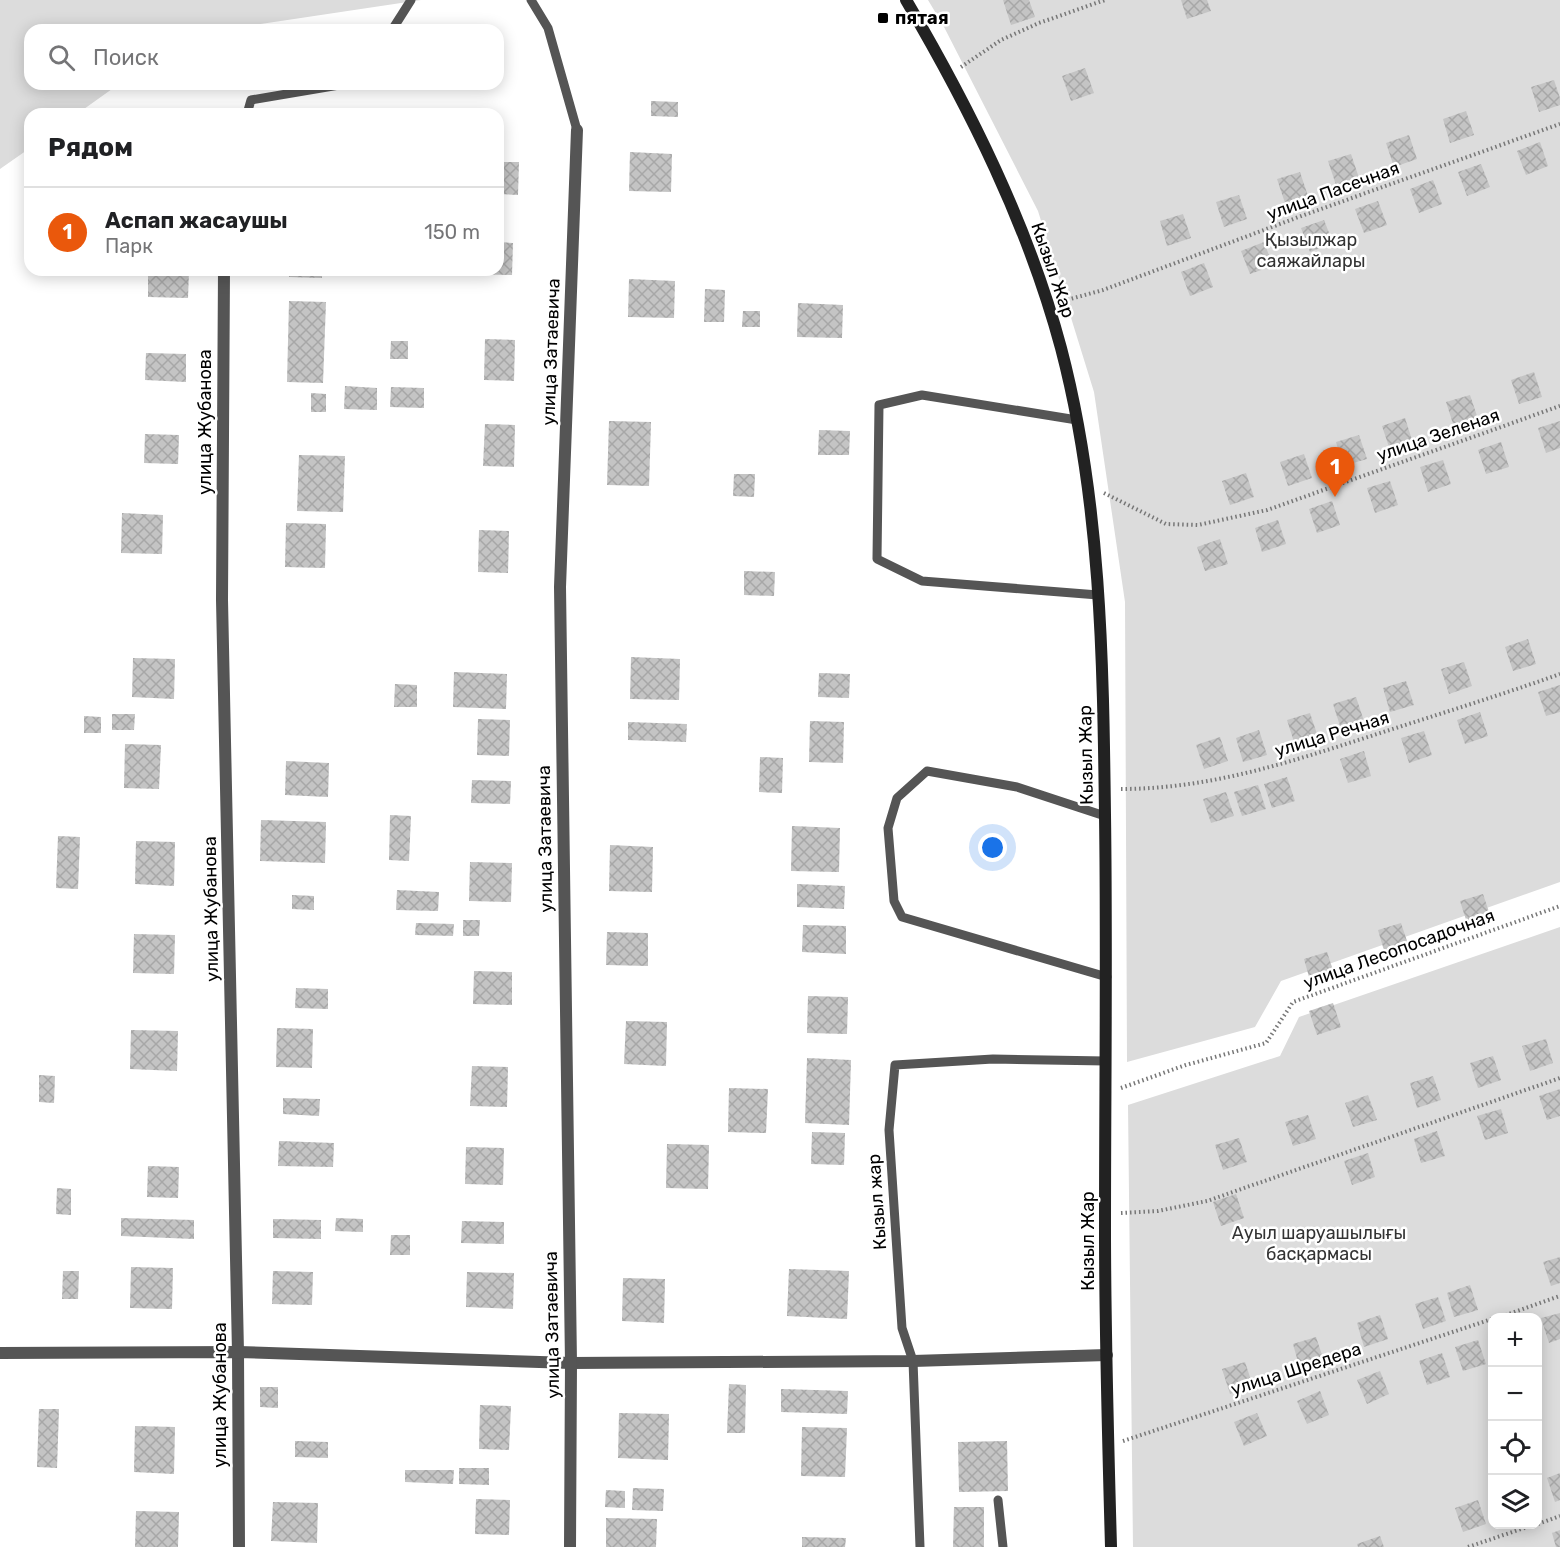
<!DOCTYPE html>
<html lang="ru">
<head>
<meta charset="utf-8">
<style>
	:root { --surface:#fff; --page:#f6f6f6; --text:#202124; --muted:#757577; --line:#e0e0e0; --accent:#ea580c }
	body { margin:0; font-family:Rubik,sans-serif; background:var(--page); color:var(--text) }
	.controls { position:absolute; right:18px; bottom:18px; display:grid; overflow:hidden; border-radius:12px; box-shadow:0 3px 15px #0003 }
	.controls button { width:54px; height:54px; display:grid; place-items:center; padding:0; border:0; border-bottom:2px solid var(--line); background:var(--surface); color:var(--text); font:30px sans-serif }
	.you { position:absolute; left:993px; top:848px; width:21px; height:21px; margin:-15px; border:4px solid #fff; border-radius:50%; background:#1a73e8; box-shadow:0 0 0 9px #1a73e833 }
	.badge { display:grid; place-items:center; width:39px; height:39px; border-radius:50%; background:var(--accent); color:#fff; font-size:20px; font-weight:700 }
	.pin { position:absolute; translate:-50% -50px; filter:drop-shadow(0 2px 3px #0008) }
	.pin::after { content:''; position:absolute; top:32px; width:21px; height:18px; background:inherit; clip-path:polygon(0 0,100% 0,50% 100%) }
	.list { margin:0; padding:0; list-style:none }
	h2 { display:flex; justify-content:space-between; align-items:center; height:78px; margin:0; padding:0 24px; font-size:26px }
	h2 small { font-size:20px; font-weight:400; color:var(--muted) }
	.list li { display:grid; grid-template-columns:39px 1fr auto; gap:18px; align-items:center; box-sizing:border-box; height:90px; padding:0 24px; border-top:2px solid var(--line) }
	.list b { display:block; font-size:22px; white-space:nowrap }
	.list p { margin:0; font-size:20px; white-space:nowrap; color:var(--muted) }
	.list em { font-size:20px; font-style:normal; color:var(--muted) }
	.icon { flex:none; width:33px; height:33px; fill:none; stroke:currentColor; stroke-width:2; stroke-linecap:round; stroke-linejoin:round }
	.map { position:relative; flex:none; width:1560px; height:1547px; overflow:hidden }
	.search { position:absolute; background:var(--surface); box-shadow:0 3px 15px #0003; left:24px; top:24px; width:480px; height:66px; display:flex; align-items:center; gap:15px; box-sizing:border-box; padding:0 21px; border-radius:18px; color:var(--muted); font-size:22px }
	.panel { position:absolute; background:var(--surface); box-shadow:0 3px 15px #0003; left:24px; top:108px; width:480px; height:168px; border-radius:18px }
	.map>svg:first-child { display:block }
	.green { fill:#dcdcdc; fill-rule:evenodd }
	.building { fill:url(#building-cross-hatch) }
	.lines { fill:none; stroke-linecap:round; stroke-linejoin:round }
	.path { stroke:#777; stroke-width:4; stroke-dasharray:1.5 3; stroke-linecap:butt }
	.lane { stroke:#555; stroke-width:9 }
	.street { stroke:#555; stroke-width:12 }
	.secondary { stroke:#222; stroke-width:12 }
	.poi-dot { fill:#000; stroke:#fff; stroke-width:2 }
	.labels { text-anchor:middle; stroke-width:5; stroke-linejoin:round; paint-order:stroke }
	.poi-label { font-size:18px; font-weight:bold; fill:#000; stroke:#fff; text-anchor:start }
	.street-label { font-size:18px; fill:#000; stroke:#fff }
	.park-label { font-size:18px; fill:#333; stroke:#fff }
</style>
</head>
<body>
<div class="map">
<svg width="1560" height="1547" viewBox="0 0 1560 1547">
	<defs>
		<pattern id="building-cross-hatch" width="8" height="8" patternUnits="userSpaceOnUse" patternTransform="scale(1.5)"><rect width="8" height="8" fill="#c4c4c4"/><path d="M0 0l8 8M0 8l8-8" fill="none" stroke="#a7a7a7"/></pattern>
	</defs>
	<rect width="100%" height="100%" fill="#fff"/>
	<!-- green -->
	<g class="green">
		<polygon points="0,0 421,0 220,30 30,30 30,84 119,84 77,114 30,114 30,148 0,169"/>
		<polygon points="928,0 1560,0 1560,882 1281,981 1255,1027 1127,1062 1125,602 1094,392 1038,211 943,25"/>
		<path d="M 1560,927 L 1560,1547 L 1133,1547 L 1128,1105 L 1280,1056 L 1299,1017 ZM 1492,1318 L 1538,1318 L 1538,1524 L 1492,1524 Z"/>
	</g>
	<!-- building -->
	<g class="building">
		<polygon points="1003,0 1029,0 1035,17 1011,25"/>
		<polygon points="1181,0 1207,0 1211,11 1187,19"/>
		<polygon points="1085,68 1094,93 1071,101 1062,76"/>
		<polygon points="1554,80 1560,98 1560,105 1539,112 1531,87"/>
		<polygon points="651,101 678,102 678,117 651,116"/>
		<polygon points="1466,111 1474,135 1450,143 1443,119"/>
		<polygon points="1409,135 1417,159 1394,167 1386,143"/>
		<polygon points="1540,142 1548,166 1526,175 1517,151"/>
		<polygon points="630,152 672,154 671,192 629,191"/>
		<polygon points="1351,154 1359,178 1336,185 1328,161"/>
		<polygon points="498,162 519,162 518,195 498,194"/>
		<polygon points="1481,164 1490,187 1467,196 1458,172"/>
		<polygon points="1300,172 1308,196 1285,203 1277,179"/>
		<polygon points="1433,180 1442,204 1419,213 1410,189"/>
		<polygon points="1239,195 1247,219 1224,227 1216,202"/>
		<polygon points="1378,201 1387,225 1364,233 1355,209"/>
		<polygon points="1183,214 1191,238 1167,246 1160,221"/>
		<polygon points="1324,220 1333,243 1310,252 1301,228"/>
		<polygon points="498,242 513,243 512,275 467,274 468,270 498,270"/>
		<polygon points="1264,242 1273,266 1250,274 1241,251"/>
		<polygon points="1204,263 1213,287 1190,296 1181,272"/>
		<polygon points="148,270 189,271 188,298 148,297"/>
		<polygon points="289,270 322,270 322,278 289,277"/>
		<polygon points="629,279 675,281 674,318 628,317"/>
		<polygon points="705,289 725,290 724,322 704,322"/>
		<polygon points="289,301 326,302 323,383 287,382"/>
		<polygon points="798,303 843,305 842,338 797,337"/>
		<polygon points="743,311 760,311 760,327 742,327"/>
		<polygon points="485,339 515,340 514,381 484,380"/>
		<polygon points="391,341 408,341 408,359 390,359"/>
		<polygon points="146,353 186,354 186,382 145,380"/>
		<polygon points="1534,372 1542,397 1519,404 1511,380"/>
		<polygon points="345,386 377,388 377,410 344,409"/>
		<polygon points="391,387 424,388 424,408 390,407"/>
		<polygon points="311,393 326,394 326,412 311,412"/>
		<polygon points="1470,395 1478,419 1454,427 1446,402"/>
		<polygon points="1405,418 1413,443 1390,450 1382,426"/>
		<polygon points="609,421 651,422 649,486 607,485"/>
		<polygon points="1560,421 1560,448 1546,453 1538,428"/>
		<polygon points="485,424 515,425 514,467 483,466"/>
		<polygon points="819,430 850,431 849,455 818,455"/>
		<polygon points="145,434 179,435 178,464 144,463"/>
		<polygon points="1359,435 1367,459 1343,466 1336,442"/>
		<polygon points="1501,442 1509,467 1486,474 1478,450"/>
		<polygon points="1304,454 1312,478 1288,486 1280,462"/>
		<polygon points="299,455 345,456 343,512 297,511"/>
		<polygon points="1443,460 1451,484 1428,492 1420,467"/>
		<polygon points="1246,473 1254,497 1230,505 1222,481"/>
		<polygon points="734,474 755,474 754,497 733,496"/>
		<polygon points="1390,481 1398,505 1375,513 1367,488"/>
		<polygon points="1332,501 1340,525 1317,533 1309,509"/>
		<polygon points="122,513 163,515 162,554 121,553"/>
		<polygon points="1278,520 1286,544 1262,552 1255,528"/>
		<polygon points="286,523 326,524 325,568 285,567"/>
		<polygon points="479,530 509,531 508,573 478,572"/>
		<polygon points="1220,539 1228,564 1205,571 1197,547"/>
		<polygon points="744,571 775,572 774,596 744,595"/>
		<polygon points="1528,639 1536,664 1513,671 1505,647"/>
		<polygon points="631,657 680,659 679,700 630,699"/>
		<polygon points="133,658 175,659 174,699 132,697"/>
		<polygon points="1464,662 1472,686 1449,694 1441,669"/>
		<polygon points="454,672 507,674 506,709 453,707"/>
		<polygon points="819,673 850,674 849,698 818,697"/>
		<polygon points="1406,681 1414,705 1390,712 1383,688"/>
		<polygon points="395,684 417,685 417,707 394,707"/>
		<polygon points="1560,685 1560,712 1546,716 1538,692"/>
		<polygon points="1356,697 1364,721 1341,729 1333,704"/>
		<polygon points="1480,712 1488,736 1465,744 1457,720"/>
		<polygon points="1310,713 1318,737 1295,745 1287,720"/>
		<polygon points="112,714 135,714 134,730 112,730"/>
		<polygon points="84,716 101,717 101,733 84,733"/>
		<polygon points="478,719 510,720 509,756 477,755"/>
		<polygon points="810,721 844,722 843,763 809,762"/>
		<polygon points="628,722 687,724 686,742 628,740"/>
		<polygon points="1259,730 1267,755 1243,762 1236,738"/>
		<polygon points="1424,731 1432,755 1409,763 1401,738"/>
		<polygon points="1220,737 1228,761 1204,769 1196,745"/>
		<polygon points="125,744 161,745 159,789 124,788"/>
		<polygon points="1364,751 1371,776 1348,783 1340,759"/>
		<polygon points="760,757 783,758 782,793 759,792"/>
		<polygon points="286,761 329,763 328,797 285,795"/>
		<polygon points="1287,777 1295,801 1272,808 1264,784"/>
		<polygon points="472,780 511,781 510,804 471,803"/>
		<polygon points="1258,785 1266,809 1242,816 1234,792"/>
		<polygon points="1226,792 1234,816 1211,823 1203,799"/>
		<polygon points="390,815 411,816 409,861 389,860"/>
		<polygon points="261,820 326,822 325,863 260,861"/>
		<polygon points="792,826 840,828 839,872 791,871"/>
		<polygon points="58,836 80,837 78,889 56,888"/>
		<polygon points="136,841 175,842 174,886 135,884"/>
		<polygon points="610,845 653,847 652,892 609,891"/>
		<polygon points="470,862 512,863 511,902 469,901"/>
		<polygon points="797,884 845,886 844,909 797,907"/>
		<polygon points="397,890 439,892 438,911 396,910"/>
		<polygon points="1483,894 1491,918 1468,926 1460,901"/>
		<polygon points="292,895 314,896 314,910 292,909"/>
		<polygon points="463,920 480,920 479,936 463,936"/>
		<polygon points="416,923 454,924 453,936 415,935"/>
		<polygon points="1401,923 1409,947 1385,954 1378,930"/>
		<polygon points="803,925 846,926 846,954 802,952"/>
		<polygon points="607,932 648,933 648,966 606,965"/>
		<polygon points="134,934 175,935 174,974 133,973"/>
		<polygon points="1327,952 1335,976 1311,984 1304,959"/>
		<polygon points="474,971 512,972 512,1005 473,1004"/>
		<polygon points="296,988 328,989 328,1009 295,1008"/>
		<polygon points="808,996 848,997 847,1034 807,1033"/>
		<polygon points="1333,1003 1341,1027 1317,1035 1309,1011"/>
		<polygon points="626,1021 667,1022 666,1066 624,1064"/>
		<polygon points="277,1028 313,1029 312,1068 276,1067"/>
		<polygon points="131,1030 178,1031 177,1071 130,1069"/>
		<polygon points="1546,1039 1553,1063 1530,1071 1522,1046"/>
		<polygon points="1493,1056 1501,1080 1478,1088 1470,1063"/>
		<polygon points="807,1058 851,1060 849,1125 805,1123"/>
		<polygon points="472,1066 508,1067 507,1107 470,1106"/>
		<polygon points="39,1075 55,1076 54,1103 39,1102"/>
		<polygon points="1433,1076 1441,1100 1417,1108 1410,1083"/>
		<polygon points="729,1088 768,1089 766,1133 728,1132"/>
		<polygon points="1560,1089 1560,1116 1547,1120 1539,1096"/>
		<polygon points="1368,1095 1377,1120 1353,1127 1345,1103"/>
		<polygon points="283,1098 320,1099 319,1116 283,1114"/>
		<polygon points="1501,1109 1508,1133 1485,1140 1477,1116"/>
		<polygon points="1308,1115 1316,1139 1293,1146 1285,1122"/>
		<polygon points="1437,1131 1445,1156 1421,1163 1414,1139"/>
		<polygon points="812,1132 845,1133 844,1165 811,1164"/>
		<polygon points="1239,1138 1247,1162 1223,1170 1215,1145"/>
		<polygon points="279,1141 334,1143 333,1167 278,1166"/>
		<polygon points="667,1144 709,1145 708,1189 666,1188"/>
		<polygon points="466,1147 504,1148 503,1185 465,1184"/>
		<polygon points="1368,1153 1375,1177 1352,1185 1344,1161"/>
		<polygon points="148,1166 179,1167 178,1198 147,1197"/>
		<polygon points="57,1188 71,1189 71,1215 56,1214"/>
		<polygon points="1236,1194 1244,1218 1221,1226 1213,1202"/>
		<polygon points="121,1218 194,1220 194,1239 121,1236"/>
		<polygon points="336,1218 363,1219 363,1232 335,1231"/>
		<polygon points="273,1219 321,1220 321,1239 273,1238"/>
		<polygon points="462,1221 504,1222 504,1244 461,1243"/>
		<polygon points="391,1235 410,1235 410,1255 390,1255"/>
		<polygon points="1560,1257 1560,1283 1551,1286 1543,1262"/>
		<polygon points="131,1267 173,1268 172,1309 130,1308"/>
		<polygon points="789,1269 849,1271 847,1319 787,1316"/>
		<polygon points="63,1271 79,1271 78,1299 62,1299"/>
		<polygon points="273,1271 313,1272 312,1305 272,1304"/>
		<polygon points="467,1272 514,1273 513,1309 466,1307"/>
		<polygon points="623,1278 665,1279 664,1323 622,1321"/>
		<polygon points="1470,1285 1478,1310 1454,1317 1447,1293"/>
		<polygon points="1438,1297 1446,1321 1423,1329 1415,1304"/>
		<polygon points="1560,1313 1560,1339 1549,1343 1541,1318"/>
		<polygon points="1380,1315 1388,1339 1364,1347 1357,1323"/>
		<polygon points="1316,1337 1324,1361 1300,1369 1293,1344"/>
		<polygon points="1478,1340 1486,1364 1463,1371 1455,1347"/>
		<polygon points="1442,1353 1450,1377 1427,1385 1419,1361"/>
		<polygon points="1245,1362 1253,1386 1230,1394 1222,1369"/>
		<polygon points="1380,1371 1389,1394 1367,1404 1357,1380"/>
		<polygon points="729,1384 746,1385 745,1433 727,1433"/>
		<polygon points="260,1387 278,1387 278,1408 260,1407"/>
		<polygon points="781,1389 848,1391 847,1414 781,1412"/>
		<polygon points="1320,1391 1329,1415 1307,1424 1297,1401"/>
		<polygon points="480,1405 511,1406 509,1450 479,1449"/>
		<polygon points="39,1409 59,1409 57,1468 37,1467"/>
		<polygon points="619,1413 669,1414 668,1460 618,1458"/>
		<polygon points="1257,1413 1267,1436 1244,1446 1234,1422"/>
		<polygon points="135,1426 175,1427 174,1474 134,1472"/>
		<polygon points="802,1427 847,1428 845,1477 801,1476"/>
		<polygon points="295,1441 328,1442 328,1458 295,1457"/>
		<polygon points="1007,1441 1008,1491 959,1492 958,1442"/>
		<polygon points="459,1468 489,1468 489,1485 459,1484"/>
		<polygon points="405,1470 454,1470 453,1484 405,1482"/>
		<polygon points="1560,1473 1560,1500 1555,1502 1547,1478"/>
		<polygon points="633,1488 664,1489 663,1511 632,1510"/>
		<polygon points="606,1490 625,1491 625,1508 605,1507"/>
		<polygon points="476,1499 510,1500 509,1535 475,1534"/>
		<polygon points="1478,1500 1486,1524 1463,1532 1455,1508"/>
		<polygon points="273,1502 318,1503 317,1543 271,1541"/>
		<polygon points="954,1507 984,1507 984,1547 953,1547"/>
		<polygon points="136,1511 179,1512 178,1547 135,1547"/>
		<polygon points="606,1518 657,1519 656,1547 606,1547"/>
		<polygon points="1560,1530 1560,1547 1556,1547 1552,1533"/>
		<polygon points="1380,1536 1384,1547 1358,1547 1357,1544"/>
		<polygon points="802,1537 846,1538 845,1547 802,1547"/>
	</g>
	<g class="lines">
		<!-- path -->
		<g class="path">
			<polyline points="961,67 1001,40 1039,23 1105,0"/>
			<polyline points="1063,301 1103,290 1304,215 1560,124"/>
			<polyline points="1104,493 1166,524 1198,525 1267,510 1560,406"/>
			<path d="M 1121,789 C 1210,789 1290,762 1374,735 C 1436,715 1498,696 1560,674"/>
			<polyline points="1121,1088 1186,1065 1266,1043 1293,1002 1560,906"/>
			<polyline points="1121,1213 1158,1211 1207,1201 1560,1078"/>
			<polyline points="1497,1318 1560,1296"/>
			<polyline points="1123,1441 1492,1319"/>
			<polyline points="1538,1524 1560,1516"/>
			<polyline points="1468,1547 1536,1524"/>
		</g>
		<!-- lane -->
		<g class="lane">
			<polyline points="531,0 548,28 577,130"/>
			<polyline points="392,30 411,0"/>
			<polyline points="247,114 251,100 345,84"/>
			<polyline points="1077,420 922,395 879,405 877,559 922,581 1098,595"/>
			<polyline points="1105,816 1017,787 927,771 897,798 888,828 894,901 902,917 1107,977"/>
			<polyline points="998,1500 1003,1547"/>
			<polyline points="920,1547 913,1361 902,1328 889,1130 895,1065 993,1059 1106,1061"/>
		</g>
		<!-- street -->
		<g class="street">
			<polyline points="224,270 222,600 238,1352 239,1547"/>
			<polyline points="0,1353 238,1352 571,1363 913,1361 1107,1355"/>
			<polyline points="570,1547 571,1363 560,587 577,130"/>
		</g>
		<!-- secondary -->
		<path class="secondary" d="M 906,0 C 970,109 1028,225 1061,348 C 1101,500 1103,659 1105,815 C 1107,953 1105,1091 1105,1229 C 1105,1335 1108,1441 1111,1547"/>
	</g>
	<!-- markers -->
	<rect class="poi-dot" x="877" y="12" width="12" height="12" rx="3"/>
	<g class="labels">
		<!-- poi labels -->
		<g class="poi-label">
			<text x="895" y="24">пятая</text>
		</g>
		<!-- street labels -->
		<g class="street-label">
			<text transform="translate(1333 191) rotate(-20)" y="6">улица Пасечная</text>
			<text transform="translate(1053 270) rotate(71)" y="6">Кызыл Жар</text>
			<text transform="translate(551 352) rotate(-88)" y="6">улица Затаевича</text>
			<text transform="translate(205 422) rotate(-90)" y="6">улица Жубанова</text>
			<text transform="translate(1438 435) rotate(-19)" y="6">улица Зеленая</text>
			<text transform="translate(1332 734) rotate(-17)" y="6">улица Речная</text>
			<text transform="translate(1086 755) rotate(-91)" y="6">Кызыл Жар</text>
			<text transform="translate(545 839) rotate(-91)" y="6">улица Затаевича</text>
			<text transform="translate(211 909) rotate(-91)" y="6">улица Жубанова</text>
			<text transform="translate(1399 949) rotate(-20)" y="6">улица Лесопосадочная</text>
			<text transform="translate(877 1202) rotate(-94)" y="6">Кызыл жар</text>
			<text transform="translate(1088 1241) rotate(-90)" y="6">Кызыл Жар</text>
			<text transform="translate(552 1325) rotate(-91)" y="6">улица Затаевича</text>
			<text transform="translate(1296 1369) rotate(-18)" y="6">улица Шредера</text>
			<text transform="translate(220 1395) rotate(-90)" y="6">улица Жубанова</text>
		</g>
		<!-- park labels -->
		<g class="park-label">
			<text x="1311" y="246">Қызылжар<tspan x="1311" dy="21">саяжайлары</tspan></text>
			<text x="1319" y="1239">Ауыл шаруашылығы<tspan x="1319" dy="21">басқармасы</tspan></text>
		</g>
	</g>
</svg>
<div class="controls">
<button>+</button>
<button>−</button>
<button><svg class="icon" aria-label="locate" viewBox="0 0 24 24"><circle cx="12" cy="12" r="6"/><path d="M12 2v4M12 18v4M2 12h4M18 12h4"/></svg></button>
<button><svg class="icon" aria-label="layers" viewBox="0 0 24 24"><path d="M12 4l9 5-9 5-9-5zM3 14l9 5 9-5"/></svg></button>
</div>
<div class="you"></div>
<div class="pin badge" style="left:1335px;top:497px">1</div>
<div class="search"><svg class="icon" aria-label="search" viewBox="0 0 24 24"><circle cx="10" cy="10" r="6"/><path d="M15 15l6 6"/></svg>Поиск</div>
<section class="panel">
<h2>Рядом<small></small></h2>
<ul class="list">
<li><span class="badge">1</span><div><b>Аспап жасаушы</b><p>Парк</p></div><em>150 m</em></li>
</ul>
</section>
</div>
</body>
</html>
